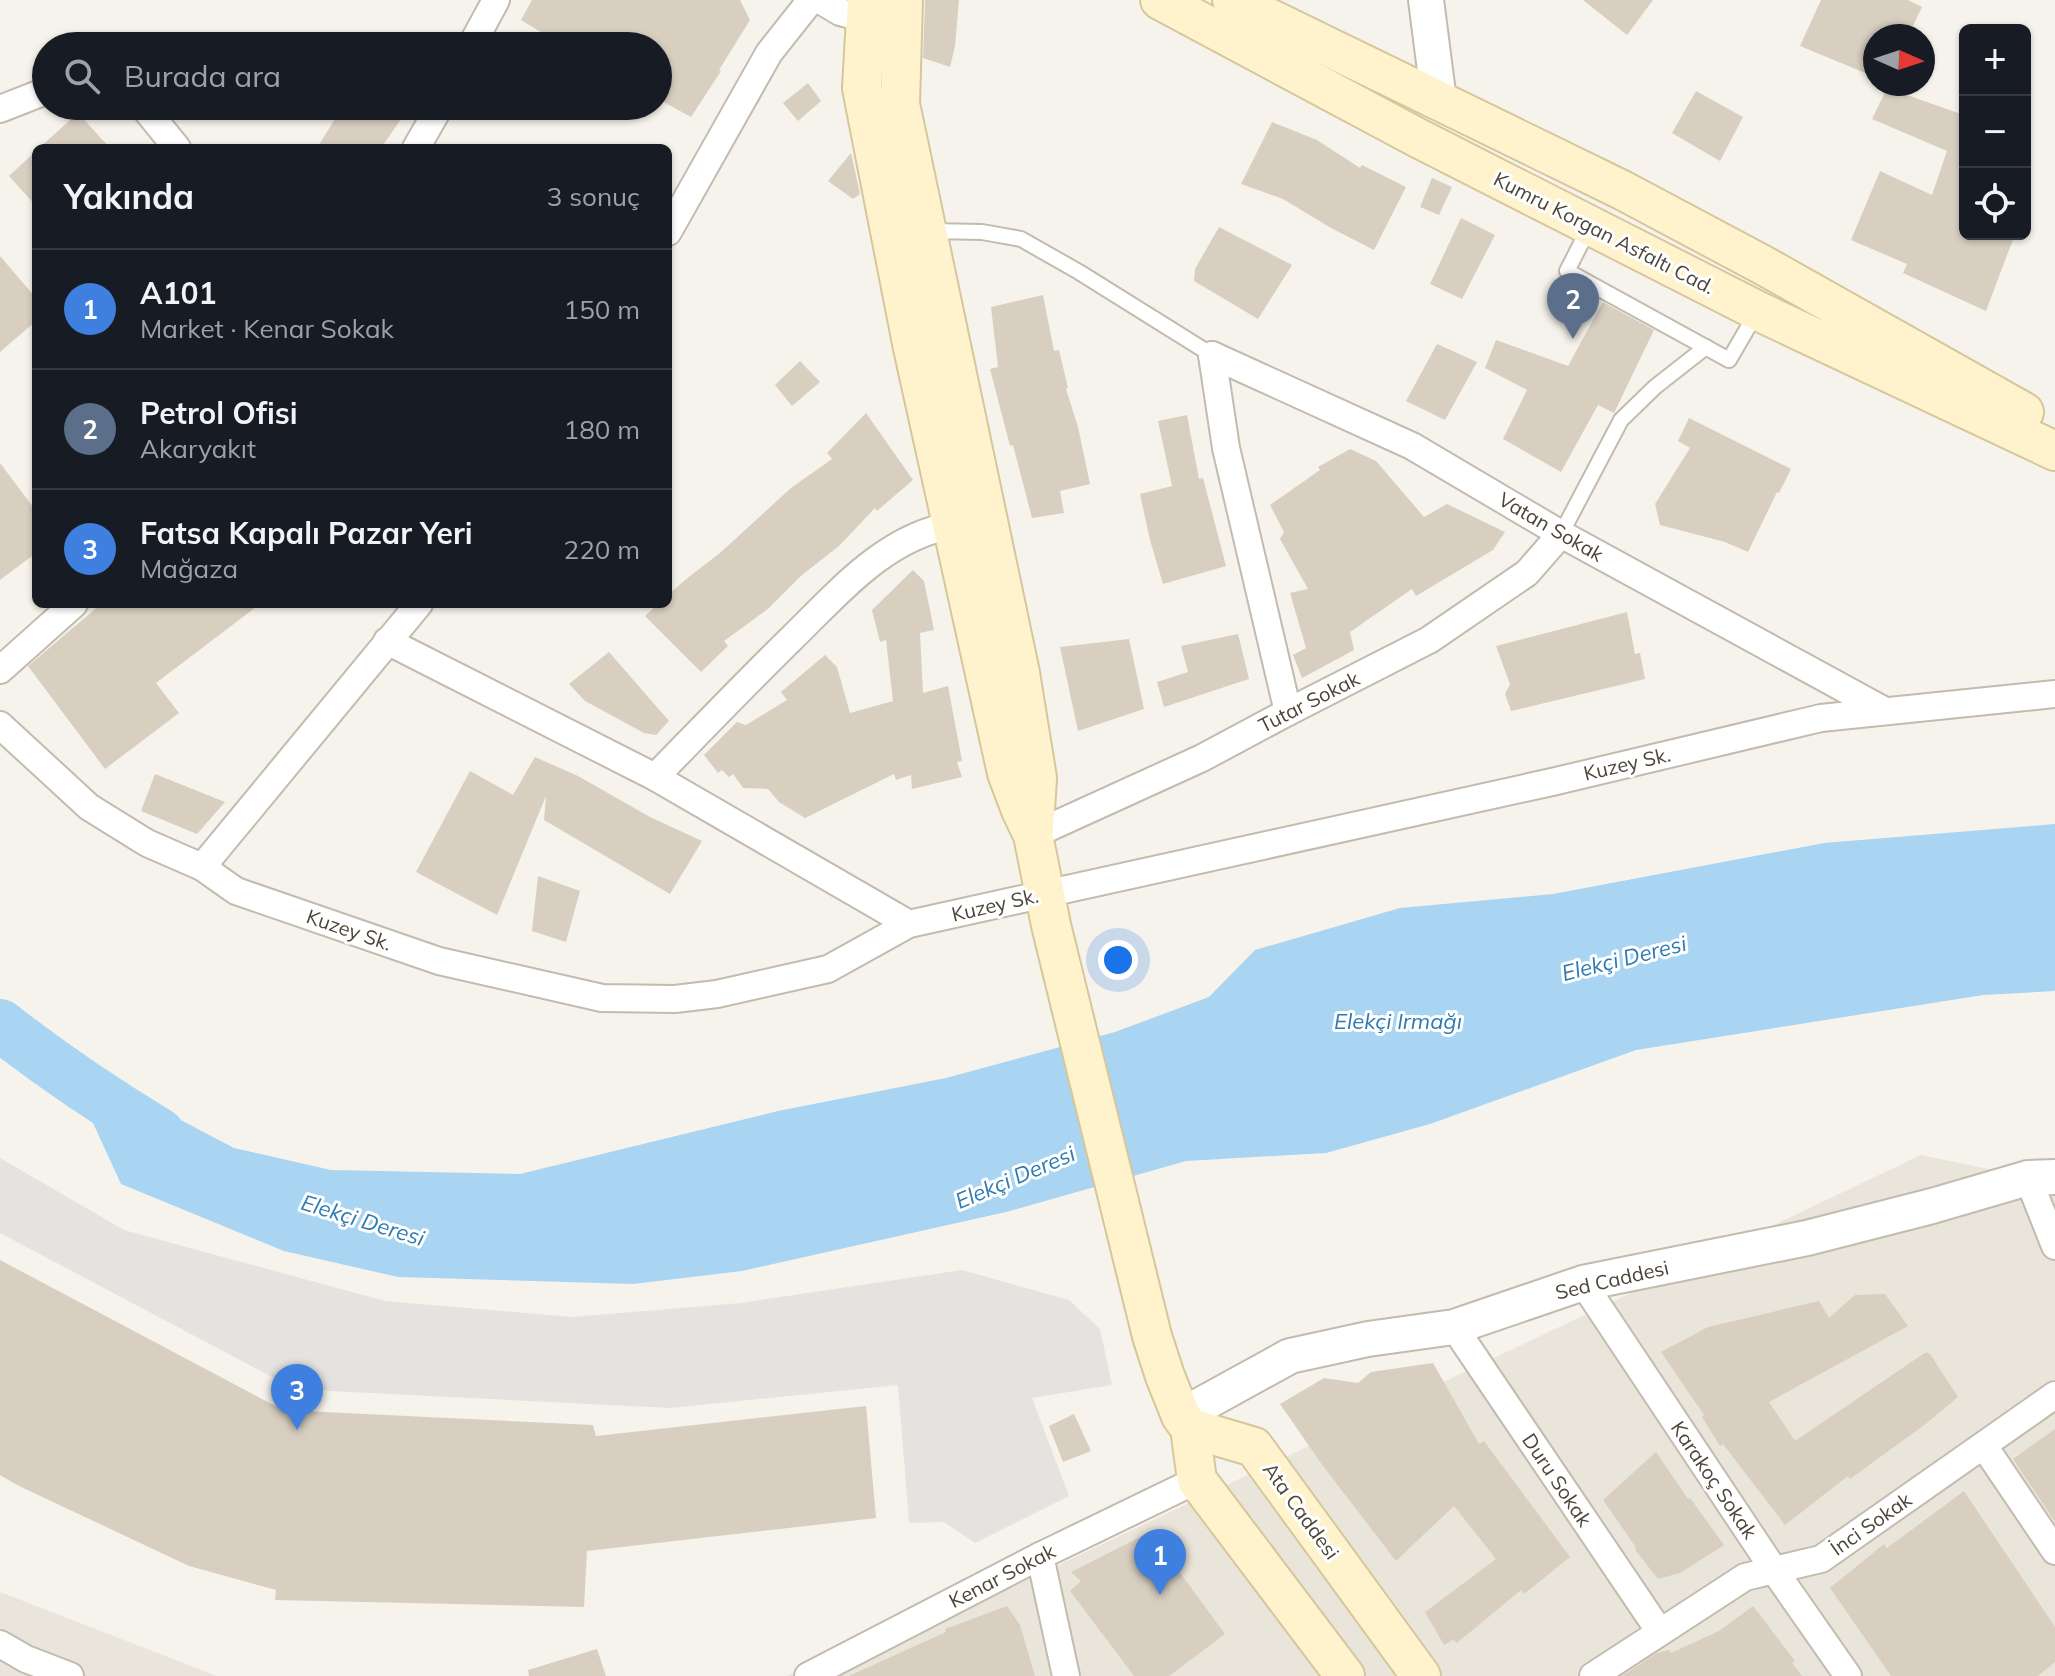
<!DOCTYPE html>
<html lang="tr">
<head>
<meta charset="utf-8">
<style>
	:root { --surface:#171b24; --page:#20242c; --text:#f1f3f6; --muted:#9ea1a6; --line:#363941; --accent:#fc3f1d }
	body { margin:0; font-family:Mulish,sans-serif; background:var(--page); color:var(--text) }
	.controls { position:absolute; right:24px; top:24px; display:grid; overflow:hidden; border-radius:12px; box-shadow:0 2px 6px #0004 }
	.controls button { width:72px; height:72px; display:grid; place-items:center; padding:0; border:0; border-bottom:2px solid var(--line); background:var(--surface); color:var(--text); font:40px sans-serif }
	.compass { position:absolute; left:1863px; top:24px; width:72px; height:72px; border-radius:50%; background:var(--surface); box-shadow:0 2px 6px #0004; rotate:93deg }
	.you { position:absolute; left:1118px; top:960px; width:28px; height:28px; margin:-20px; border:6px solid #fff; border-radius:50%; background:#1a73e8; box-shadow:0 0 0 12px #1a73e833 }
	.badge { display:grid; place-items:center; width:52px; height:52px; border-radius:50%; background:var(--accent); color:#fff; font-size:26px; font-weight:700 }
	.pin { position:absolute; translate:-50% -66px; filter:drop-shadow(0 2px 4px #0008) }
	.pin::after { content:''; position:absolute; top:42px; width:28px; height:24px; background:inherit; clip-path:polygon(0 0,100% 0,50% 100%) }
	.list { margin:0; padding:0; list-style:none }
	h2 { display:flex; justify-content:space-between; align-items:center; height:104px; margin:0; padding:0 32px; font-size:34px }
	h2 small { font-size:26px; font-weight:400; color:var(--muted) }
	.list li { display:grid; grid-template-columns:52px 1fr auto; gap:24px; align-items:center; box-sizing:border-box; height:120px; padding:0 32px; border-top:2px solid var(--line) }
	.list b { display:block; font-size:30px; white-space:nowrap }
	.list p { margin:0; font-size:26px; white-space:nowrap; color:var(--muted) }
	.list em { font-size:26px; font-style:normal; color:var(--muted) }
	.icon { flex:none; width:44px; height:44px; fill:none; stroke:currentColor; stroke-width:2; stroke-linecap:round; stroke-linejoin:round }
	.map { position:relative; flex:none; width:2055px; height:1676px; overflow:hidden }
	.search { position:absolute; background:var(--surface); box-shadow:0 2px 6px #0004; left:32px; top:32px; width:640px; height:88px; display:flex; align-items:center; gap:20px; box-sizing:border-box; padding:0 28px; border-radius:44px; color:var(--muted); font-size:30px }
	.panel { position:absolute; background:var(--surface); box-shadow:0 2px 6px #0004; left:32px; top:144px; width:640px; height:464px; border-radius:12px }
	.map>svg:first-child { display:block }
	.residential { fill:#eae5da }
	.parking { fill:#e5e3e0 }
	.water { fill:#a9d4f2 }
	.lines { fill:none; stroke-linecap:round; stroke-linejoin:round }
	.river { stroke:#a9d4f2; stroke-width:52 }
	.building { fill:#d8cfc1 }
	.service-casing { stroke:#c2bbae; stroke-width:18 }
	.minor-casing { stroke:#c2bbae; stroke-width:30 }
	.tertiary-casing { stroke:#c2bbae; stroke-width:38 }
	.secondary-casing { stroke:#d6c79b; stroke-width:42 }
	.service { stroke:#fff; stroke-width:14 }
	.minor { stroke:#fff; stroke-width:26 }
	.tertiary { stroke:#fff; stroke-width:34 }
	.secondary { stroke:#fff3cd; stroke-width:38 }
	.labels { text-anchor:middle; stroke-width:6; stroke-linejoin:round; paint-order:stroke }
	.street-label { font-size:20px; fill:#4b4439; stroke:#fff }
	.water-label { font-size:22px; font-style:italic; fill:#2e7ab2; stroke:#fff }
</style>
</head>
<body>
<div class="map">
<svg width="2055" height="1676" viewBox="0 0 2055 1676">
	<rect width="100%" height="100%" fill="#f6f3ec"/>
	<!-- residential -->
	<g class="residential">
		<polygon points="1921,1155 2055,1183 2055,1676 786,1676 970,1607"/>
		<polygon points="0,1592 217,1676 0,1676"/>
	</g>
	<!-- parking -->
	<polygon class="parking" points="0,1158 124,1230 385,1301 572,1317 741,1303 962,1270 1069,1300 1100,1329 1112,1385 1032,1398 1069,1496 975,1543 944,1522 909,1523 898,1385 670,1408 329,1391 274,1378 0,1233"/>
	<!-- water -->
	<polygon class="water" points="2055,824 2055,991 1983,995 1636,1050 1430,1124 1326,1153 1186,1161 1006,1212 742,1271 633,1284 398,1277 284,1251 121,1184 81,1097 135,1096 234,1148 331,1170 520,1174 778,1111 946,1078 1115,1032 1209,997 1255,950 1400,908 1553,894 1824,843"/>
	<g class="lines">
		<!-- river -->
		<path class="river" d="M 0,1025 C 51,1065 103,1100 159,1134"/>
	</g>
	<!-- building -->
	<g class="building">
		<polygon points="532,0 740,0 750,20 719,70 721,71 691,117 658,99 658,46 564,46 521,20"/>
		<polygon points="925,0 959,0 955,46 950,67 923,58"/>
		<polygon points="1583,0 1653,0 1627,35"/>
		<polygon points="1821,0 1908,0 1922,7 1908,36 1875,36 1875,77 1800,46"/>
		<polygon points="808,83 821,101 798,121 783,103"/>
		<polygon points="1887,88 1961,114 1962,110 1965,111 1965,234 2015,234 1986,311 1903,273 1907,264 1851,240 1880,171 1932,195 1947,151 1872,119"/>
		<polygon points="1696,91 1743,117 1720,161 1672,133"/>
		<polygon points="343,106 410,106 381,148 317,148"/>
		<polygon points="78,113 110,148 39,148"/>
		<polygon points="1272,122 1317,140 1360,168 1362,165 1406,187 1374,250 1331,228 1283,199 1241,184"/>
		<polygon points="36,151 36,206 9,176"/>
		<polygon points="851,153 860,194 853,199 828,181"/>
		<polygon points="1432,178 1452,187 1439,215 1420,207"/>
		<polygon points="1461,218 1495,235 1462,299 1430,284"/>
		<polygon points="1219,227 1292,265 1258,319 1194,281 1195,269"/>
		<polygon points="0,256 36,298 36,321 0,352"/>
		<polygon points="1043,295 1054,351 1059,350 1068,388 1066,389 1078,427 1090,484 1060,491 1064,513 1032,518 1013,445 1010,446 990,369 998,367 991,307"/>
		<polygon points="1603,302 1654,330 1614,413 1598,405 1561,472 1503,439 1527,390 1485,368 1496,340 1568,366"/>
		<polygon points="1437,344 1477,362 1445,420 1406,401"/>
		<polygon points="800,361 820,382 792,406 775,385"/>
		<polygon points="866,413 913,480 877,511 875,508 839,546 802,575 769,608 724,641 728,646 701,672 645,616 658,604 668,604 668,595 685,580 720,553 791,488 832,459 827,453"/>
		<polygon points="1187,415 1199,479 1203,478 1226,566 1163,584 1150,540 1140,494 1172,486 1158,421"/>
		<polygon points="1689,418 1791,469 1779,493 1777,492 1748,552 1725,542 1660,525 1655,504 1690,448 1678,441"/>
		<polygon points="1350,449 1376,461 1424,517 1447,504 1505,532 1493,550 1416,596 1412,589 1350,632 1354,650 1302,678 1293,655 1306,648 1290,593 1308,589 1280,539 1284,532 1270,505 1320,470 1318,467"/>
		<polygon points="0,463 36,511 36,553 0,580"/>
		<polygon points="913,570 924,581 934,630 920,633 923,693 948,686 962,761 957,762 962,777 912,789 911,775 896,780 894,774 805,818 779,802 768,789 743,788 733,774 729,777 722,770 718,773 704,755 737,722 746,725 787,700 781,692 825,655 837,667 850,713 893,701 886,640 880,642 872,610"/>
		<polygon points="101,604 260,604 156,683 179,713 105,769 28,666"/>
		<polygon points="1627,612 1635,654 1640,653 1645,679 1511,711 1505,694 1510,684 1496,646"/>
		<polygon points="1238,634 1249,679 1164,707 1157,682 1188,672 1181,646"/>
		<polygon points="1129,639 1144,709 1078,731 1060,647"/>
		<polygon points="609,652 669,721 656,735 644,733 585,701 569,684"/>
		<polygon points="535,757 578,776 650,817 702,841 670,894 544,820 546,796 497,915 416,872 470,771 513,795"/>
		<polygon points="155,774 225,802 197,834 141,811"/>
		<polygon points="538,876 580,891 566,942 532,931"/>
		<polygon points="0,1260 283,1410 593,1425 596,1436 866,1406 876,1518 587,1551 584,1607 275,1600 276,1590 189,1566 19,1486 0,1475"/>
		<polygon points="1885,1294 1908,1326 1769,1402 1795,1441 1926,1352 1930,1354 1958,1397 1927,1423 1850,1479 1848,1476 1785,1525 1723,1444 1720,1446 1702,1417 1704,1415 1661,1352 1708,1327 1819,1301 1829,1318 1855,1295"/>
		<polygon points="1433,1363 1479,1444 1484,1441 1570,1557 1524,1594 1521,1590 1457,1643 1453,1640 1444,1645 1425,1612 1496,1559 1454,1506 1396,1561 1323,1466 1280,1404 1324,1378 1358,1383 1371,1372"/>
		<polygon points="1074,1414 1091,1451 1063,1462 1049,1426"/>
		<polygon points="2055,1429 2055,1522 2013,1459"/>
		<polygon points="1656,1452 1688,1499 1690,1498 1724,1545 1680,1573 1658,1579 1636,1551 1635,1546 1603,1500"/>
		<polygon points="1964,1491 2055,1627 2055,1662 2038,1676 1891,1676 1830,1588 1884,1544 1887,1548"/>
		<polygon points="1150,1532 1225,1634 1169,1676 1134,1676 1070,1591 1081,1581 1071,1572"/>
		<polygon points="1007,1606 1020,1625 1035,1676 849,1676 946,1632 945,1629"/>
		<polygon points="1753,1606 1795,1661 1792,1663 1802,1676 1622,1676 1657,1653 1669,1650 1671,1653 1719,1631"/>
		<polygon points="597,1649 606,1676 529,1676 528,1670"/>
	</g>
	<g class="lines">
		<!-- service casing -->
		<g class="service-casing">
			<g id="service">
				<polyline points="1590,226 1567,271 1729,360 1757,312"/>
				<polyline points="929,231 982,232 1021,239 1079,272 1212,355"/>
				<polyline points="1561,534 1621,420 1655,387 1706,347"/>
			</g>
		</g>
		<!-- minor casing -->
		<g class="minor-casing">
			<g id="minor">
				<polyline points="820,0 840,12 880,23"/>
				<polyline points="471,46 496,0"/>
				<polyline points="143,106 177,148"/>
				<polyline points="0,109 46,91"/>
				<polyline points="416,148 440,106"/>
				<polyline points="668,232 769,53 811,0"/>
				<polyline points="1212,355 1412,446 1561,534 1885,711"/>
				<polyline points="1212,355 1226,448 1288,712"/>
				<polyline points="387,641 655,777 909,924"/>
				<polyline points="0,670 74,604"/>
				<polyline points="0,725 89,807 147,843 202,867 236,891 439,961 602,998 675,999 717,994 828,969 909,924 1552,782 1821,718 2055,694"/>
				<path d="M 655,777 C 700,731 745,684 792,638 C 839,592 885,537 953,525"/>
				<polyline points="1033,835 1202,758 1288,712 1429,640 1527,573 1561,534"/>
				<polyline points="202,867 419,604"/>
				<polyline points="2028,1178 2055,1246"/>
				<polyline points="1583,1283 1774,1570 1848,1676"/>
				<polyline points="1454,1327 1660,1632"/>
				<polyline points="1984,1446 2055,1551"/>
				<polyline points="1040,1556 1066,1676"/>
				<polyline points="0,1644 26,1659 70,1676"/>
				<polyline points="808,1676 1040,1556 1197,1480"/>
				<polyline points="1593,1676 1745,1577 1821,1559 2055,1395"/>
			</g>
		</g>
		<!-- tertiary casing -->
		<g class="tertiary-casing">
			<g id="tertiary">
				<polyline points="1426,0 1439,101"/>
				<polyline points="1181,1416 1290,1356 1368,1339 1454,1327 1583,1283 1807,1238 1932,1206 2028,1178 2055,1177"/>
			</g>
		</g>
		<!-- secondary casing -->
		<g class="secondary-casing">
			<g id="secondary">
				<polyline points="867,0 862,88 913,348 1007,773 1021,810 1033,835 1051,925 1152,1336 1165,1376 1181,1416 1190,1428 1197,1480 1345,1676"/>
				<polyline points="903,0 900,104 1020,673 1037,778 1034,827"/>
				<polyline points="1160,0 1418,138 1758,311 2055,451"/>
				<polyline points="1232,0 1622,190 1761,264 2024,412"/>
				<polyline points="1190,1428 1254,1447 1421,1676"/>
			</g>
		</g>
		<!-- service -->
		<use href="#service" class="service"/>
		<!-- minor -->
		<use href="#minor" class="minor"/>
		<!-- tertiary -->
		<use href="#tertiary" class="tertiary"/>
		<!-- secondary -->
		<use href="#secondary" class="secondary"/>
	</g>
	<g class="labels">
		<!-- street labels -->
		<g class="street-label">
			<text transform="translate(1604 233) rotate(27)" y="7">Kumru Korgan Asfaltı Cad.</text>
			<text transform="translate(1551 527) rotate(30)" y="7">Vatan Sokak</text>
			<text transform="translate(1309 702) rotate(-27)" y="7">Tutar Sokak</text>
			<text transform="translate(1627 764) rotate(-13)" y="7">Kuzey Sk.</text>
			<text transform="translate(995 905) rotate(-13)" y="7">Kuzey Sk.</text>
			<text transform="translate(349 930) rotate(19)" y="7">Kuzey Sk.</text>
			<text transform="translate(1612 1280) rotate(-13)" y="7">Sed Caddesi</text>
			<text transform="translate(1557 1480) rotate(56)" y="7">Duru Sokak</text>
			<text transform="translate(1714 1480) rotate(56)" y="7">Karakoç Sokak</text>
			<text transform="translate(1301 1511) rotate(54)" y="7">Ata Caddesi</text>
			<text transform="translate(1871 1524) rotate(-35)" y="7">İnci Sokak</text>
			<text transform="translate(1002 1576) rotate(-27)" y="7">Kenar Sokak</text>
		</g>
		<!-- water labels -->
		<g class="water-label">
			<text transform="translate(1624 958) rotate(-14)" y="8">Elekçi Deresi</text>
			<text x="1398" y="1029">Elekçi Irmağı</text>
			<text transform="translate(1015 1177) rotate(-23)" y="8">Elekçi Deresi</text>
			<text transform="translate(363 1220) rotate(17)" y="8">Elekçi Deresi</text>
		</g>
	</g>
</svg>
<div class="controls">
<button>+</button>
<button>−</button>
<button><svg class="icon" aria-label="locate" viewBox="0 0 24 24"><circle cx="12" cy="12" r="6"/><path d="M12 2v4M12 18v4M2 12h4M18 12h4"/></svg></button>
</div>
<svg class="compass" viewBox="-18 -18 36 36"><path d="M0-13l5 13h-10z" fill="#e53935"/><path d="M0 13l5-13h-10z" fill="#9ea1a6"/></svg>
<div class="you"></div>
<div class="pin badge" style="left:1160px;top:1595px;background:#3f7fe0">1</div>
<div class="pin badge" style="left:1573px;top:339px;background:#5c6f8a">2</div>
<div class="pin badge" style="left:297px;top:1430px;background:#3f7fe0">3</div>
<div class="search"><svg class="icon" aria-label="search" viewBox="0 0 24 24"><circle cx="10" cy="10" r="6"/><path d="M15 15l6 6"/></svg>Burada ara</div>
<section class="panel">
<h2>Yakında<small>3 sonuç</small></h2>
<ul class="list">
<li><span class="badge" style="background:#3f7fe0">1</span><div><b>A101</b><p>Market · Kenar Sokak</p></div><em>150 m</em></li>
<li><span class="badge" style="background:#5c6f8a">2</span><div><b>Petrol Ofisi</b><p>Akaryakıt</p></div><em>180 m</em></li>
<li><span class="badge" style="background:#3f7fe0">3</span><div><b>Fatsa Kapalı Pazar Yeri</b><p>Mağaza</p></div><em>220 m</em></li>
</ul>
</section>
</div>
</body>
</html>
